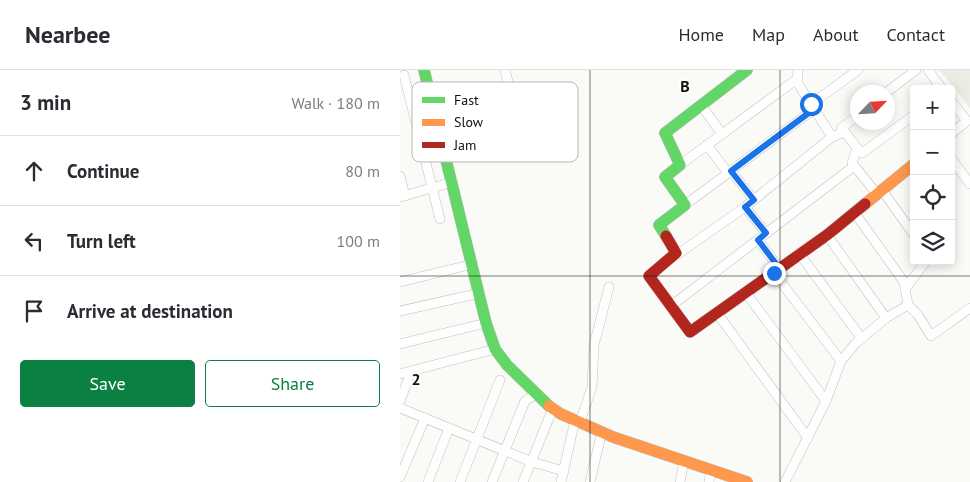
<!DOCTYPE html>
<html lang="en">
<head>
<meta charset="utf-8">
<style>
	:root { --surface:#fff; --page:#f7f7f7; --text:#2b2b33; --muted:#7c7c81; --line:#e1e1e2; --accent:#0b8043 }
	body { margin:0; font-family:"PT Sans",sans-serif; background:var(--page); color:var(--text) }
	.controls { position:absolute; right:15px; top:15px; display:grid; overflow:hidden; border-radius:5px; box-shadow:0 2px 12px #0003 }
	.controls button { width:45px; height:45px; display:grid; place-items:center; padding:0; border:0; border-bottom:1px solid var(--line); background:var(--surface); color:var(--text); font:25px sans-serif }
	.compass { position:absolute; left:450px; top:15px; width:45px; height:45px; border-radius:50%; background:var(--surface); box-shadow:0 2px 12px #0003; rotate:65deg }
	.stop { position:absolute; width:15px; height:15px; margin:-11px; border:4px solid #1a73e8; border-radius:50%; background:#fff }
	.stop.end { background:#1a73e8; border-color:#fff; box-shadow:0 1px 5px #0008 }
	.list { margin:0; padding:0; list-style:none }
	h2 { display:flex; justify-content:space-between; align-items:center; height:65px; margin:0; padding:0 20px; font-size:21px }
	h2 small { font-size:16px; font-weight:400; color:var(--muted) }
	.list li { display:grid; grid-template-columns:32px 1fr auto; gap:15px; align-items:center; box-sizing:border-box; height:70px; padding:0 20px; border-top:1px solid var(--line) }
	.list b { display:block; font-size:19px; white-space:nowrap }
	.list em { font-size:16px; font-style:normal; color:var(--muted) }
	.actions { display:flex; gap:10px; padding:15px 20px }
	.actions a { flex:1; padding:11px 0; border:1px solid var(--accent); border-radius:5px; text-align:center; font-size:18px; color:var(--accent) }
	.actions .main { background:var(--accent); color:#fff }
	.icon { flex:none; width:28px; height:28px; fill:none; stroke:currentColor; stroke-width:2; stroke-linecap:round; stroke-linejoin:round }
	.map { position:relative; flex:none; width:570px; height:412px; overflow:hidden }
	header { display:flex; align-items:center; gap:30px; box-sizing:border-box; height:70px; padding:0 25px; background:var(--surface); border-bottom:1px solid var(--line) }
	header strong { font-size:24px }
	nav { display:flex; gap:28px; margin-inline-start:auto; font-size:18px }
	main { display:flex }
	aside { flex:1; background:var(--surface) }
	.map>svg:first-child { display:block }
	.built { fill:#ebece3 }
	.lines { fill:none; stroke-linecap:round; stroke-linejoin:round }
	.street-casing { stroke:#c0c0be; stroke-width:10 }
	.fast-casing { stroke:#c0c0be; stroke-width:12 }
	.slow-casing { stroke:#c0c0be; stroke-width:12 }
	.jam-casing { stroke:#c0c0be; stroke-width:12 }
	.street { stroke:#fefefe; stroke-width:9 }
	.fast { stroke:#63d668; stroke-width:11 }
	.slow { stroke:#ff974d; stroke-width:11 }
	.jam { stroke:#b3261e; stroke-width:11 }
	.route { stroke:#1a73e8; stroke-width:6 }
	.grid { fill:none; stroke:#10100e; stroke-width:1; stroke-opacity:0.55 }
	.key { fill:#fff; stroke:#b7b7b7; stroke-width:1 }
	.key-label { font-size:14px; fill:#10100e }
	.grid-label { font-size:16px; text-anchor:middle; font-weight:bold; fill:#10100e; stroke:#fff; stroke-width:4; stroke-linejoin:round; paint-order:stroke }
</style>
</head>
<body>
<header>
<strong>Nearbee</strong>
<nav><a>Home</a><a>Map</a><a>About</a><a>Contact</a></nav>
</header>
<main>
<aside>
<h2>3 min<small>Walk · 180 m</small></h2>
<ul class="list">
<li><svg class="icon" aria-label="ahead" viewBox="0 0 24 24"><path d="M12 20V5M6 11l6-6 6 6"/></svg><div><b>Continue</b></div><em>80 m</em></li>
<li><svg class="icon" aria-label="left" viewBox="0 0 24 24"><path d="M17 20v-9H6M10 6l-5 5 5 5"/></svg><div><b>Turn left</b></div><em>100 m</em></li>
<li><svg class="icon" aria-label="arrive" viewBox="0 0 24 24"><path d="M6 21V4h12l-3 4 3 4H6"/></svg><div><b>Arrive at destination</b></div></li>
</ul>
<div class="actions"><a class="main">Save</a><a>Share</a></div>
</aside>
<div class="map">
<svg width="570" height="412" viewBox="0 0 570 412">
	<rect width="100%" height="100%" fill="#fafbf7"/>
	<!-- built -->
	<polygon class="built" points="539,0 570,0 570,38 548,10"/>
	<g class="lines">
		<!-- street casing -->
		<g class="street-casing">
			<g id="street">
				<polyline points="398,0 397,12 432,67 445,62 457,78 452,93 477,124"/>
				<polyline points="528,0 542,19"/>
				<polyline points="4,5 40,149"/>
				<polyline points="487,22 516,0"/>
				<polyline points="551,31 567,51 551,64"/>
				<polyline points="411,34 458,0"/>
				<polyline points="301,35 322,64"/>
				<polyline points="38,52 113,30 105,0"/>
				<polyline points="445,62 441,58 458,46"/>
				<polyline points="307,75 328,103"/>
				<polyline points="457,78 462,83 514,45"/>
				<polyline points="551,88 570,114"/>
				<polyline points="280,95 397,9"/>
				<polyline points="331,101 354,130"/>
				<polyline points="0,106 5,126"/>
				<polyline points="482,120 514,165"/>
				<polyline points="0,127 53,112"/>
				<polyline points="285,135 414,39"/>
				<polyline points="345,137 366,163"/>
				<polyline points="454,142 504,212 508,235"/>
				<polyline points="427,165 486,248"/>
				<polyline points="358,170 380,199"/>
				<polyline points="276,183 278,184 345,137 432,67"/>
				<polyline points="399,183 462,269"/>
				<polyline points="374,203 441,291"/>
				<polyline points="0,212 73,194"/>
				<polyline points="505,219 526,191"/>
				<polyline points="346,223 426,331"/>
				<polyline points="271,236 454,96"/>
				<polyline points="0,241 80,223"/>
				<polyline points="317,243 408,368"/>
				<polyline points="0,274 86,253"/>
				<polyline points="0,304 95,279"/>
				<polyline points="0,331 11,302"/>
				<polyline points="0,338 132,392 164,401"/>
				<polyline points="180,352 192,317 194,275 209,217"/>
				<polyline points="0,407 25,348"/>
				<polyline points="28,412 49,358"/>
				<polyline points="60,412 100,310"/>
				<polyline points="92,412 125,331 135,325"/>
				<polyline points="123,412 153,338"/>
				<polyline points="161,412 175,350"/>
				<polyline points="190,412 202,361"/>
				<polyline points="280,412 284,391"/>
				<polyline points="309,412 311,400"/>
				<polyline points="385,412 426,331 441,291 455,274 486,248 508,235 518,245 531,266 570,238"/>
			</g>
		</g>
		<!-- fast casing -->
		<g class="fast-casing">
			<g id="fast">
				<polyline points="24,0 86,253 95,279 107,295 149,336"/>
				<polyline points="266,166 259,155 285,135 265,107 280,95 265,63 347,0"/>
			</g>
		</g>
		<!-- slow casing -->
		<g class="slow-casing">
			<g id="slow">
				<polyline points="465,134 514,94"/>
				<polyline points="149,336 161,344 213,367 347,412"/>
			</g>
		</g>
		<!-- jam casing -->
		<g class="jam-casing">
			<polyline id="jam" points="266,166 276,183 249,206 290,262 427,165 465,134"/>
		</g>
		<!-- street -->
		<use href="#street" class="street"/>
		<!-- fast -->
		<use href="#fast" class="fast"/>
		<!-- slow -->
		<use href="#slow" class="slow"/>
		<!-- jam -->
		<use href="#jam" class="jam"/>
	</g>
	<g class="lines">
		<!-- route -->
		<polyline class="route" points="374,203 380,199 358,170 366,163 345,137 354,130 331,101 414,39 411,34"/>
	</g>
	<!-- grid -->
	<path class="grid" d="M 190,0 L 190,412M 380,0 L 380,412M 0,206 L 570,206"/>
	<!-- legend -->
	<rect x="12" y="12" width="166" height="80" rx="8" class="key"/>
	<rect x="22" y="27" width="23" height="6" fill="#63d668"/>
	<rect x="22" y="49" width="23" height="7" fill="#ff974d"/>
	<rect x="22" y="72" width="23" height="6" fill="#b3261e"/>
	<g class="key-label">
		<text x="54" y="35">Fast</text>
		<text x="54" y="57">Slow</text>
		<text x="54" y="80">Jam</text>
	</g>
	<g class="grid-label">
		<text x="285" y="22">B</text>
		<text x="16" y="315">2</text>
	</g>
</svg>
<div class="controls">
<button>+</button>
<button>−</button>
<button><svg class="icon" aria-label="locate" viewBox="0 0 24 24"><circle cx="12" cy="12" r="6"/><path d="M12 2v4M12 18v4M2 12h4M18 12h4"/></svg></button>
<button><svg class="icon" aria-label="layers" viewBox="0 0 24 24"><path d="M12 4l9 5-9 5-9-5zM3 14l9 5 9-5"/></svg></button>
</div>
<svg class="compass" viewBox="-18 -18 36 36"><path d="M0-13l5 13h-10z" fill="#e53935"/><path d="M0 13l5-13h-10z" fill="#7c7c81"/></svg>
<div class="stop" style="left:411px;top:34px"></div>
<div class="stop end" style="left:374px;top:203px"></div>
</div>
</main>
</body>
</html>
